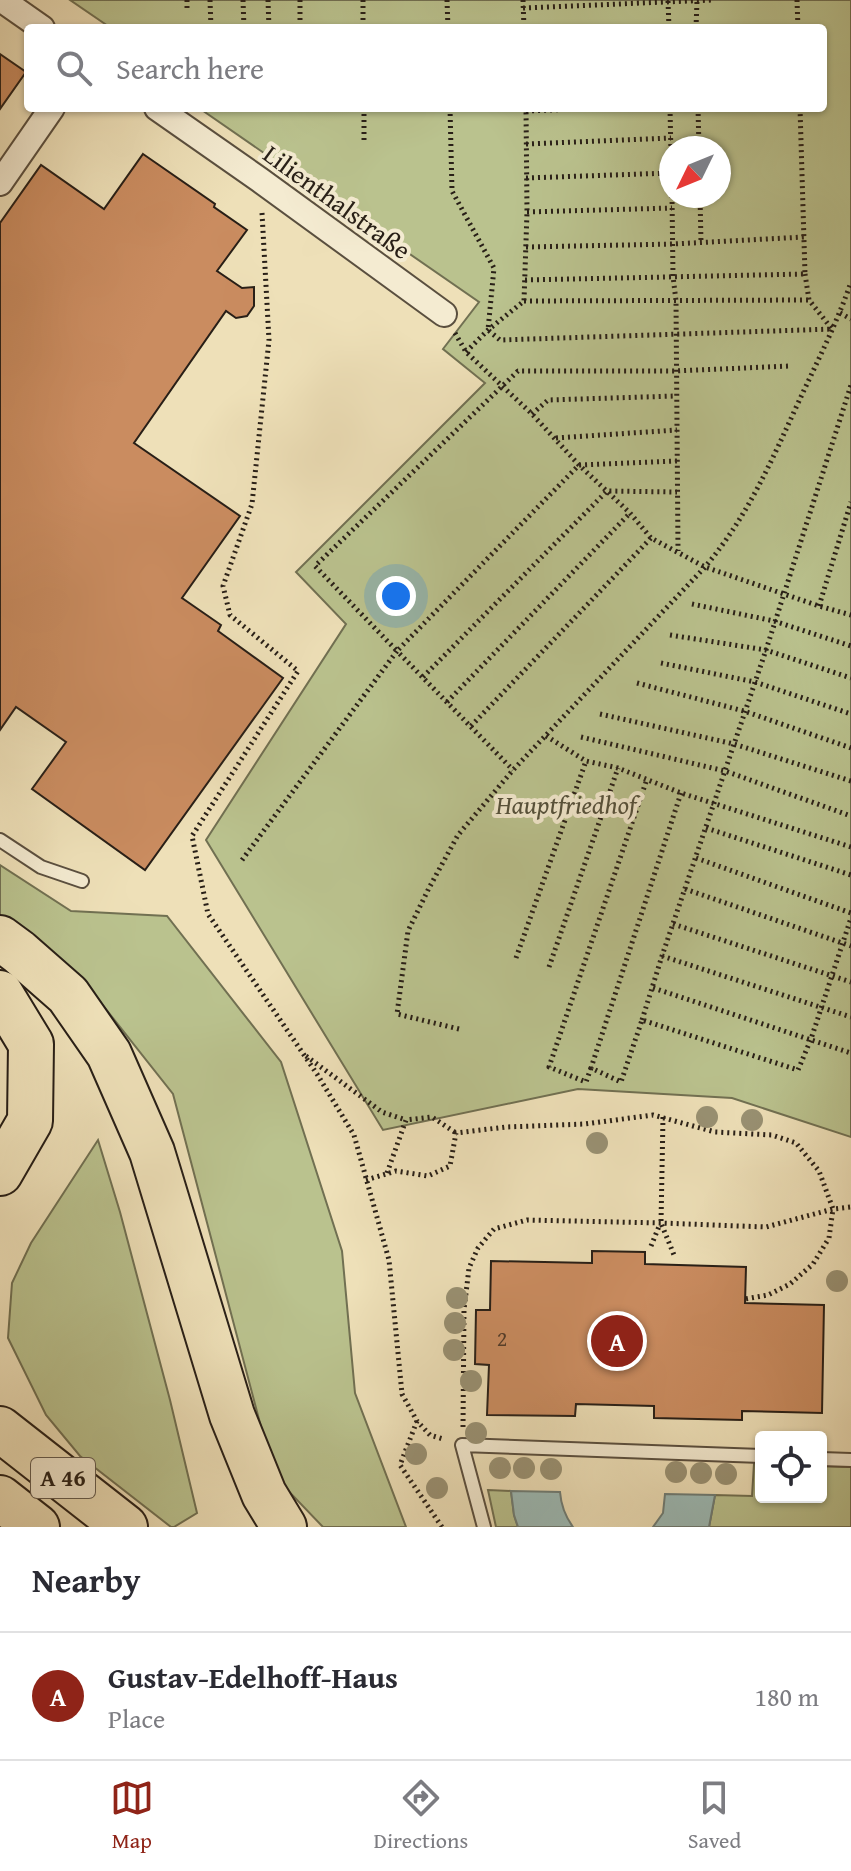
<!DOCTYPE html>
<html lang="en">
<head>
<meta charset="utf-8">
<style>
	:root { --surface:#fff; --page:#f7f7f7; --text:#2b2b33; --muted:#7c7c81; --line:#e1e1e2; --accent:#8f2418 }
	body { margin:0; font-family:"Gentium Book Plus",serif; background:var(--page); color:var(--text) }
	.controls { position:absolute; right:24px; bottom:24px; display:grid; overflow:hidden; border-radius:8px; box-shadow:0 2px 6px #0004 }
	.controls button { width:72px; height:72px; display:grid; place-items:center; padding:0; border:0; border-bottom:2px solid var(--line); background:var(--surface); color:var(--text); font:40px sans-serif }
	.compass { position:absolute; left:659px; top:136px; width:72px; height:72px; border-radius:50%; background:var(--surface); box-shadow:0 2px 6px #0004; rotate:227deg }
	.you { position:absolute; left:396px; top:596px; width:28px; height:28px; margin:-20px; border:6px solid #fff; border-radius:50%; background:#1a73e8; box-shadow:0 0 0 12px #1a73e833 }
	.badge { display:grid; place-items:center; width:52px; height:52px; border-radius:50%; background:var(--accent); color:#fff; font-size:26px; font-weight:700 }
	.pin { position:absolute; translate:-50% -50%; border:4px solid #fff; box-shadow:0 2px 8px #0006 }
	.list { margin:0; padding:0; list-style:none }
	h2 { display:flex; justify-content:space-between; align-items:center; height:104px; margin:0; padding:0 32px; font-size:34px }
	h2 small { font-size:26px; font-weight:400; color:var(--muted) }
	.list li { display:grid; grid-template-columns:52px 1fr auto; gap:24px; align-items:center; box-sizing:border-box; height:128px; padding:0 32px; border-top:2px solid var(--line) }
	.list b { display:block; font-size:30px; white-space:nowrap }
	.list p { margin:0; font-size:26px; white-space:nowrap; color:var(--muted) }
	.list em { font-size:26px; font-style:normal; color:var(--muted) }
	.icon { flex:none; width:44px; height:44px; fill:none; stroke:currentColor; stroke-width:2; stroke-linecap:round; stroke-linejoin:round }
	.map { position:relative; flex:none; width:851px; height:1527px; overflow:hidden }
	.search { position:absolute; background:var(--surface); box-shadow:0 2px 6px #0004; left:24px; right:24px; top:24px; height:88px; display:flex; align-items:center; gap:20px; box-sizing:border-box; padding:0 28px; border-radius:8px; color:var(--muted); font-size:30px }
	.sheet { height:232px; background:var(--surface) }
	nav { display:flex; justify-content:space-around; align-items:center; box-sizing:border-box; height:112px; border-top:2px solid var(--line); background:var(--surface); font-size:22px; color:var(--muted) }
	nav a { display:grid; justify-items:center; gap:4px }
	nav .on { color:var(--accent) }
	.map>svg:first-child { display:block }
	.green { fill:#bac28e; stroke:#717052; stroke-width:2; fill-rule:evenodd }
	.water { fill:#9cbbb7; stroke:#6e7d77; stroke-width:2 }
	.building { fill:#ca8c60; stroke:#281f17; stroke-width:2 }
	.lines { fill:none; stroke-linecap:round; stroke-linejoin:round }
	.service-casing { stroke:#5a4f3f; stroke-width:16 }
	.minor-casing { stroke:#5a4f3f; stroke-width:28 }
	.motorway-casing { stroke:#281f17; stroke-width:48 }
	.path { stroke:#281f17; stroke-width:5; stroke-dasharray:2 4; stroke-linecap:butt }
	.service { stroke:#f4ebd1; stroke-width:12 }
	.minor { stroke:#f4ebd1; stroke-width:24 }
	.motorway { stroke:#eee0b8; stroke-width:44 }
	.tree { fill:#999173 }
	.labels { text-anchor:middle; stroke-width:8; stroke-linejoin:round; paint-order:stroke }
	.number-label { font-size:22px; fill:#503a29 }
	.shield { fill:#f4ebd1; stroke:#655c4f; stroke-width:2 }
	.shield-label { font-size:24px; font-weight:bold; fill:#281f17 }
	.street-label { font-size:26px; fill:#281f17; stroke:#f4ebd1 }
	.park-label { font-size:26px; font-style:italic; fill:#54503b; stroke:#f4ebd1 }
</style>
</head>
<body>
<div class="map">
<svg width="851" height="1527" viewBox="0 0 851 1527">
	<rect width="100%" height="100%" fill="#eee0b8"/>
	<filter id="stains"><feTurbulence type="fractalNoise" baseFrequency=".0025" numOctaves="4"/><feColorMatrix values="0 0 0 0 .2 0 0 0 0 .09 0 0 0 0 .02 0 0 0 .5 -.17"/></filter>
	<radialGradient id="worn" r=".72"><stop offset=".6" stop-color="#630" stop-opacity="0"/><stop offset="1" stop-color="#630" stop-opacity=".3"/></radialGradient>
	<!-- green -->
	<g class="green">
		<path d="M 70,0 L 851,0 L 851,1137 L 732,1098 L 578,1089 L 383,1130 L 206,840 L 346,624 L 296,572 L 485,383 L 443,349 L 479,302 L 199,108 L 823,108 L 823,28 L 111,28 ZM 719,148 L 719,196 L 671,196 L 671,148 Z"/>
		<polygon points="0,865 71,911 167,916 281,1062 342,1251 355,1393 406,1527 323,1527 274,1476 173,1094 86,984 0,924"/>
		<polygon points="98,1140 120,1212 170,1400 197,1513 174,1527 171,1527 80,1456 46,1415 8,1338 12,1283 31,1243"/>
		<polygon points="754,1464 761,1464 761,1497 821,1497 821,1466 851,1467 851,1527 709,1527 715,1495 752,1496"/>
		<polygon points="488,1490 511,1491 514,1515 518,1527 496,1527"/>
	</g>
	<!-- water -->
	<g class="water">
		<path d="M 511,1491 L 560,1492 C 561,1505 565,1516 573,1527 L 518,1527 L 514,1515 Z"/>
		<polygon points="665,1494 715,1495 709,1527 653,1527 663,1513"/>
	</g>
	<!-- building -->
	<g class="building">
		<polygon points="0,54 26,72 0,109"/>
		<polygon points="143,154 215,204 214,207 247,230 217,271 242,288 254,287 254,306 247,316 236,318 226,311 134,443 240,516 182,598 221,625 218,631 283,678 145,870 32,789 66,742 16,707 0,730 0,223 41,165 104,209"/>
		<polygon points="592,1251 645,1252 645,1264 746,1267 745,1303 824,1305 822,1413 742,1411 742,1420 654,1418 654,1406 576,1404 575,1416 487,1415 489,1365 475,1364 476,1310 490,1310 491,1261 592,1263"/>
	</g>
	<g class="lines">
		<!-- service casing -->
		<g class="service-casing">
			<g id="service">
				<polyline points="0,840 41,867 82,881"/>
				<polyline points="821,1459 851,1460"/>
				<polyline points="484,1527 462,1445 761,1456"/>
			</g>
		</g>
		<!-- minor casing -->
		<g class="minor-casing">
			<g id="minor">
				<polyline points="2,0 42,28"/>
				<polyline points="157,108 260,180 444,314"/>
				<polyline points="0,183 52,108"/>
			</g>
		</g>
		<!-- motorway casing -->
		<g class="motorway-casing">
			<g id="motorway">
				<polyline points="0,938 19,952 68,995 109,1054 152,1152 232,1415 264,1494 284,1527"/>
				<polyline points="0,993 31,1044 30,1121 0,1173"/>
				<polyline points="0,1429 125,1527"/>
				<polyline points="0,1498 37,1527"/>
			</g>
		</g>
		<!-- path -->
		<g class="path">
			<polyline points="187,0 187,11"/>
			<polyline points="210,0 211,28"/>
			<polyline points="243,0 244,28"/>
			<polyline points="268,0 269,28"/>
			<polyline points="300,0 300,28"/>
			<polyline points="363,0 363,28"/>
			<polyline points="447,0 448,28"/>
			<polyline points="523,0 524,28"/>
			<polyline points="797,0 798,28"/>
			<polyline points="668,1 669,28"/>
			<polyline points="523,8 713,0"/>
			<polyline points="696,28 697,1"/>
			<polyline points="271,108 271,111"/>
			<polyline points="301,108 301,112"/>
			<polyline points="364,108 364,141"/>
			<polyline points="450,108 452,191 494,268 488,330 500,340 833,329"/>
			<polyline points="670,108 671,155"/>
			<polyline points="698,108 699,148"/>
			<polyline points="526,111 596,108"/>
			<polyline points="526,144 671,138"/>
			<polyline points="526,178 671,173"/>
			<polyline points="672,196 673,276 676,301 678,551"/>
			<polyline points="700,196 701,242"/>
			<polyline points="527,212 672,208"/>
			<polyline points="262,213 269,340 252,504 223,586 230,615 298,671 192,836 208,914 317,1074 354,1135 389,1260 402,1394 417,1421 430,1435 443,1439"/>
			<polyline points="526,247 673,244 804,237"/>
			<polyline points="805,274 809,300 832,329"/>
			<polyline points="525,280 805,274 800,108"/>
			<polyline points="524,301 809,300"/>
			<polyline points="840,313 851,319"/>
			<polyline points="455,333 466,352 532,414 579,465 630,513 651,538 705,567 819,606 851,615"/>
			<polyline points="466,352 488,330 524,301 527,212 526,108"/>
			<polyline points="532,414 548,400 676,396"/>
			<polyline points="556,438 677,430"/>
			<polyline points="677,461 579,465 397,651 315,566 518,371 675,371 789,366"/>
			<polyline points="692,604 774,621 851,646"/>
			<polyline points="819,606 851,502"/>
			<polyline points="670,635 766,650 851,678"/>
			<polyline points="661,663 755,682 851,714"/>
			<polyline points="423,677 607,491 677,492"/>
			<polyline points="637,683 744,711 851,748"/>
			<polyline points="447,702 630,513"/>
			<polyline points="600,714 734,744 851,781"/>
			<polyline points="471,726 651,538"/>
			<polyline points="546,736 586,761 618,768 681,793 851,847"/>
			<polyline points="581,737 725,771 851,816"/>
			<polyline points="681,793 591,1068 621,1082 642,1020 798,1070 811,1039 851,918"/>
			<polyline points="706,828 851,875"/>
			<polyline points="696,858 851,913"/>
			<polyline points="242,860 397,651 513,770"/>
			<polyline points="685,889 851,946"/>
			<polyline points="673,924 851,982"/>
			<polyline points="662,956 851,1017"/>
			<polyline points="516,958 586,761"/>
			<polyline points="549,967 618,768"/>
			<polyline points="653,988 851,1053"/>
			<polyline points="642,1020 662,956 766,650 851,385"/>
			<path d="M 459,1029 L 397,1014 L 408,931 L 429,888 L 458,835 L 513,770 L 705,567 C 748,516 771,462 799,401 C 817,362 837,323 851,282"/>
			<polyline points="306,1056 382,1112 406,1120"/>
			<polyline points="591,1068 586,1082 549,1067 647,779"/>
			<polyline points="663,1117 661,1223 674,1255"/>
			<polyline points="387,1173 406,1120 432,1117 456,1133"/>
			<polyline points="366,1180 396,1171 428,1176 450,1166 456,1133 506,1127 585,1124 653,1115 715,1132 772,1135 796,1143 819,1171 833,1209 851,1207"/>
			<polyline points="651,1246 660,1224"/>
			<polyline points="417,1421 400,1465 442,1527"/>
			<polyline points="463,1427 464,1310 469,1268 478,1248 494,1229 527,1220 661,1223 766,1227 833,1209 829,1238 813,1264 790,1284 768,1295 745,1299"/>
		</g>
		<!-- service -->
		<use href="#service" class="service"/>
		<!-- minor -->
		<use href="#minor" class="minor"/>
		<!-- motorway -->
		<use href="#motorway" class="motorway"/>
	</g>
	<!-- trees -->
	<g class="tree">
		<circle cx="707" cy="1117" r="11"/>
		<circle cx="752" cy="1120" r="11"/>
		<circle cx="597" cy="1143" r="11"/>
		<circle cx="837" cy="1281" r="11"/>
		<circle cx="457" cy="1298" r="11"/>
		<circle cx="455" cy="1323" r="11"/>
		<circle cx="454" cy="1350" r="11"/>
		<circle cx="471" cy="1381" r="11"/>
		<circle cx="476" cy="1433" r="11"/>
		<circle cx="416" cy="1454" r="11"/>
		<circle cx="500" cy="1468" r="11"/>
		<circle cx="524" cy="1468" r="11"/>
		<circle cx="551" cy="1469" r="11"/>
		<circle cx="676" cy="1472" r="11"/>
		<circle cx="701" cy="1473" r="11"/>
		<circle cx="726" cy="1474" r="11"/>
		<circle cx="437" cy="1488" r="11"/>
	</g>
	<g class="labels">
		<!-- number labels -->
		<g class="number-label">
			<text x="502" y="1346">2</text>
		</g>
		<!-- shield labels -->
		<rect class="shield" x="31" y="1458" width="64" height="40" rx="6"/>
		<g class="shield-label">
			<text x="63" y="1486">A 46</text>
		</g>
		<!-- street labels -->
		<g class="street-label">
			<text transform="translate(337 202) rotate(36)" y="9">Lilienthalstraße</text>
		</g>
		<!-- park labels -->
		<g class="park-label">
			<text x="566" y="814">Hauptfriedhof</text>
		</g>
	</g>
	<rect width="100%" height="100%" filter="url(#stains)"/>
	<rect width="100%" height="100%" fill="url(#worn)"/>
</svg>
<div class="controls">
<button><svg class="icon" aria-label="locate" viewBox="0 0 24 24"><circle cx="12" cy="12" r="6"/><path d="M12 2v4M12 18v4M2 12h4M18 12h4"/></svg></button>
</div>
<svg class="compass" viewBox="-18 -18 36 36"><path d="M0-13l5 13h-10z" fill="#e53935"/><path d="M0 13l5-13h-10z" fill="#7c7c81"/></svg>
<div class="you"></div>
<div class="pin badge" style="left:617px;top:1341px">A</div>
<div class="search"><svg class="icon" aria-label="search" viewBox="0 0 24 24"><circle cx="10" cy="10" r="6"/><path d="M15 15l6 6"/></svg>Search here</div>
</div>
<section class="sheet">
<h2>Nearby<small></small></h2>
<ul class="list">
<li><span class="badge">A</span><div><b>Gustav-Edelhoff-Haus</b><p>Place</p></div><em>180 m</em></li>
</ul>
</section>
<nav>
<a class="on"><svg class="icon" aria-label="map" viewBox="0 0 24 24"><path d="M3 6l6-2 6 2 6-2v14l-6 2-6-2-6 2zM9 4v14M15 6v14"/></svg>Map</a>
<a><svg class="icon" aria-label="directions" viewBox="0 0 24 24"><path d="M12 3l9 9-9 9-9-9zM9 14v-3h6M13 9l2 2-2 2"/></svg>Directions</a>
<a><svg class="icon" aria-label="saved" viewBox="0 0 24 24"><path d="M7 4h10v16l-5-4-5 4z"/></svg>Saved</a>
</nav>
</body>
</html>
